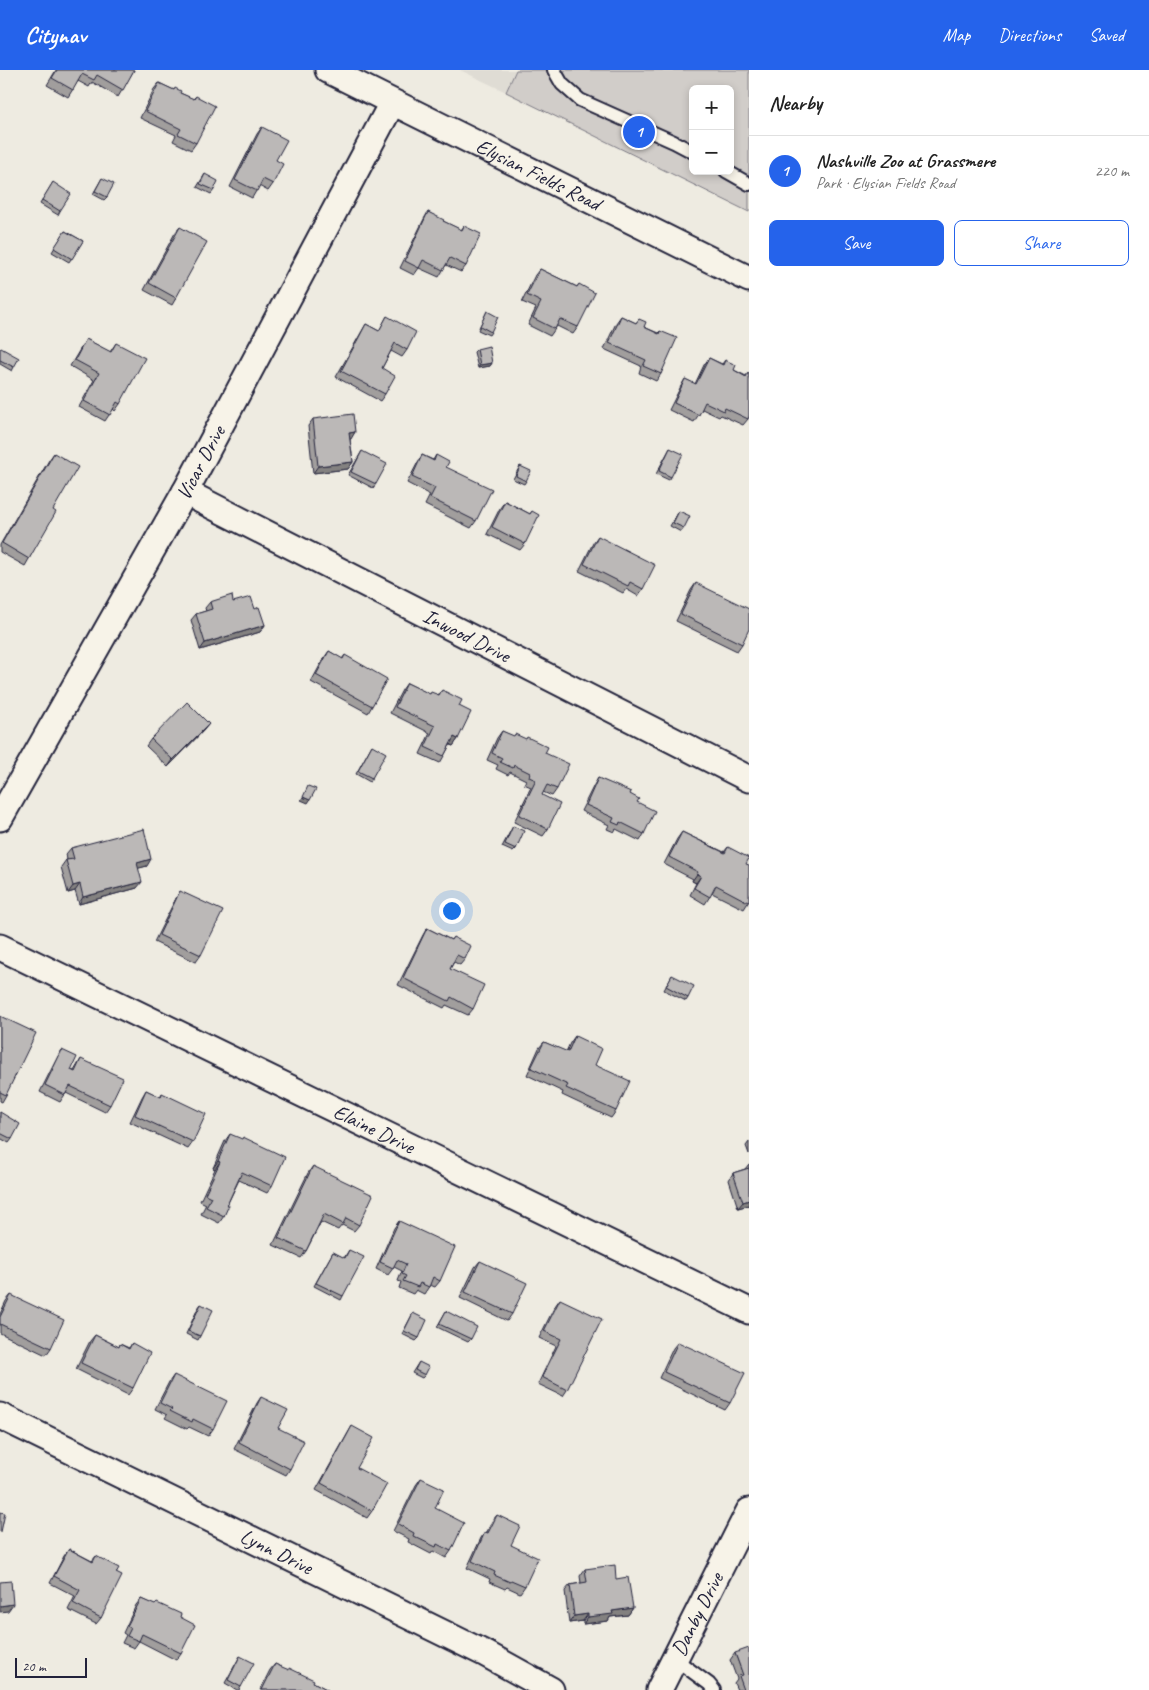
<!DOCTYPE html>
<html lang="en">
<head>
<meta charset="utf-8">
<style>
	:root { --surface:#fff; --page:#f6f6f6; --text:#222; --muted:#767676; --line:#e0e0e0; --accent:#2563eb }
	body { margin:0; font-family:Caveat,sans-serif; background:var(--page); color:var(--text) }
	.controls { position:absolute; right:15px; top:15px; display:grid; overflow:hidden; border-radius:8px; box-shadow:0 2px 8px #0003 }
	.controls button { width:45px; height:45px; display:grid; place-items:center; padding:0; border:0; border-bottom:1px solid var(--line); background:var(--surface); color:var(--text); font:25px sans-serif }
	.scale { position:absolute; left:15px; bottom:12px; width:72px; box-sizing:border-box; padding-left:5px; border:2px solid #22223b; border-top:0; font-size:14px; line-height:18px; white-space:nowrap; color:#22223b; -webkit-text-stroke:4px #f7f3e8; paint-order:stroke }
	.you { position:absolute; left:451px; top:840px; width:18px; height:18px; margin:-12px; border:4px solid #fff; border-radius:50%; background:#1a73e8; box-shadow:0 0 0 8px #1a73e833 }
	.badge { display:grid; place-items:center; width:32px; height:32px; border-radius:50%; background:var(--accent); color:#fff; font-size:16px; font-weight:700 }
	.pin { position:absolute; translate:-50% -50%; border:2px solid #fff; box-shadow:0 1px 5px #0006 }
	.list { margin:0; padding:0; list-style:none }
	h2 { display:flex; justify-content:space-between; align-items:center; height:65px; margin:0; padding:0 20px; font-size:21px }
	h2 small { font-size:16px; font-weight:400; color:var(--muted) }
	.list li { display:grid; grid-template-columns:32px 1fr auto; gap:15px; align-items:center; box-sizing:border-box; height:70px; padding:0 20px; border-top:1px solid var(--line) }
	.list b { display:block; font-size:19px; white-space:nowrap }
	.list p { margin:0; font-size:16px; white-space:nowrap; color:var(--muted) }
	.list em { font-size:16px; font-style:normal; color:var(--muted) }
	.actions { display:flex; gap:10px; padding:15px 20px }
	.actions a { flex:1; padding:11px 0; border:1px solid var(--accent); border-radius:8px; text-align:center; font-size:18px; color:var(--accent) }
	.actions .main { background:var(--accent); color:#fff }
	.map { position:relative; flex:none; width:749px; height:1620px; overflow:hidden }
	header { display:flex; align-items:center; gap:30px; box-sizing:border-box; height:70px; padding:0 25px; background:var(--accent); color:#fff }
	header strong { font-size:24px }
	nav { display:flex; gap:28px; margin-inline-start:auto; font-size:18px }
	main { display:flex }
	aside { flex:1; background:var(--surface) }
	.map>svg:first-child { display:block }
	.built { fill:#dfdcd4 }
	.green { fill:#d1cdc9; stroke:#7a7882; fill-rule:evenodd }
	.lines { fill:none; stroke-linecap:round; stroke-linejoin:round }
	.lane-casing { stroke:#22223b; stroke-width:16 }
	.street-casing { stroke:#22223b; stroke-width:29 }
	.lane { stroke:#f7f3e8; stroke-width:12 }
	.street { stroke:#f7f3e8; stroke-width:25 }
	.wall { fill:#a19e9d; stroke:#22223b }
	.shaded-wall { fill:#838180; stroke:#22223b }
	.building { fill:#bbb8b7; stroke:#22223b }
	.labels { text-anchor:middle; stroke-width:4; stroke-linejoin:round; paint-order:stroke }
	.street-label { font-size:21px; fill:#22223b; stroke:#f7f3e8 }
</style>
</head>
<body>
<header>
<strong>Citynav</strong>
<nav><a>Map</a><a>Directions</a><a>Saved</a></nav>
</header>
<main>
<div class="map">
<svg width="749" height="1620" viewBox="0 0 749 1620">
	<rect width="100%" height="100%" fill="#eeebe1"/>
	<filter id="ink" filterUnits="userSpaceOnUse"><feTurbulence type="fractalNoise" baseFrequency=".02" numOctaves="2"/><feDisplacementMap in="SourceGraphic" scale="10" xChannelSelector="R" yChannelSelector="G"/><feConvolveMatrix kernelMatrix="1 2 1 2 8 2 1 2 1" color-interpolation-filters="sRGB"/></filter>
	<g filter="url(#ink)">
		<!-- built -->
		<polygon class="built" points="460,0 516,0 506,22"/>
		<!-- green -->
		<path class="green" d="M 516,0 L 749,0 L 749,142 L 506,22 ZM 693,19 L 730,19 L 730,101 L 693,101 Z"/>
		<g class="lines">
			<!-- lane casing -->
			<g class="lane-casing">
				<g id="lane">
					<polyline points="554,0 562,14 580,30 674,72 693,82"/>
					<polyline points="726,101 749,114"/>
					<polyline points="675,1589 709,1614 714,1620"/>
				</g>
			</g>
			<!-- street casing -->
			<g class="street-casing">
				<g id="street">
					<path id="s1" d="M 328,0 L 749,209"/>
					<path id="s2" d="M 185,422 L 749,709"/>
					<path id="s3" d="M 0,748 L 185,422 L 392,33"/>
					<path id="s4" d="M 0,877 L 749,1241"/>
					<path id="s5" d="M 0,1346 L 486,1584 L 551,1620"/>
					<path id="s6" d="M 659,1620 L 749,1441"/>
				</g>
			</g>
			<!-- lane -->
			<use href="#lane" class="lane"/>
			<!-- street -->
			<use href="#street" class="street"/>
		</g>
		<!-- wall -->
		<g class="wall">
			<polygon points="56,0 134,0 118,27 92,12 89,17 78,11 68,27 47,15"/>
			<polygon points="159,13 193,29 196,26 196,73 191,80 173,71 176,65 140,48 154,19"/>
			<polygon points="262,57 276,90 273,114 268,121 259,116 252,128 230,117 257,64"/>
			<polygon points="205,104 214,120 211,124 197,117"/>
			<polygon points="102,108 107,127 104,130 93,124"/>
			<polygon points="53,112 60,141 58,145 40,134"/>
			<polygon points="428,142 443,151 461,160 464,156 466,196 461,202 446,195 439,207 419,198 414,205 400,198 424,149"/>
			<polygon points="180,157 176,228 172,235 144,220 175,163"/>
			<polygon points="65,161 83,171 69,192 52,182"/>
			<polygon points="540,199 577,217 579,214 578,257 573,264 557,256 550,266 528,255 536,238 522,232 535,205"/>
			<polygon points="487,241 491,262 489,265 478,260"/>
			<polygon points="387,246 407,280 402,287 391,281 382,298 385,324 380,331 336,307 362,261 366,254 379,261"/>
			<polygon points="621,246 636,253 639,249 644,257 658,263 660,261 661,304 656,311 639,303 641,296 604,279 616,253"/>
			<polygon points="86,269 110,282 116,273 120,334 115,341 113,339 105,351 79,337 94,310 70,296 82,276"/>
			<polygon points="0,279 14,297 12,301 0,294"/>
			<polygon points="477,279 492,293 490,296 478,298 474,282"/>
			<polygon points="709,288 722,294 725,290 734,300 746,306 748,303 748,349 743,355 721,345 719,347 702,339 694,352 669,340 681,316 685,309 695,314 704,295"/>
			<polygon points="313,349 355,362 350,369 353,392 348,399 313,403 308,356"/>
			<polygon points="670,378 671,407 669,410 656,404"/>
			<polygon points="362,381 376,414 373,418 348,405"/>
			<polygon points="54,383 53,440 29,489 25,496 0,482 0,475 49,390"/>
			<polygon points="422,385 433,390 436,385 446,397 476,451 471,458 425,435 430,425 407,413 418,392"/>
			<polygon points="520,396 526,411 524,414 513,409"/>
			<polygon points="505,431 530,444 532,441 525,474 520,480 487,464 500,438"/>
			<polygon points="679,441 684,458 681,462 670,456"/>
			<polygon points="598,466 643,519 638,526 626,519 623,523 579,501 593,473"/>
			<polygon points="696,513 742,574 737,581 676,551 691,520"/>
			<polygon points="210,532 233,532 255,539 265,555 260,562 200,580 191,550 196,544 206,541 205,538"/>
			<polygon points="329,581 342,589 345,585 372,636 368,643 311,612 324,588"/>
			<polygon points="407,613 429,624 438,625 442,620 459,636 458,669 453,676 450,675 444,686 440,693 420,684 430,663 390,643 402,620"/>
			<polygon points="204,660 168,697 146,676 151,669"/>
			<polygon points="502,661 545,683 557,719 552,726 543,722 542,725 548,759 543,766 514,752 531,717 524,714 526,710 510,702 508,705 496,699 498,695 487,690 497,668"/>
			<polygon points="372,675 372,708 370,712 356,704"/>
			<polygon points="598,708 630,724 637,732 644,764 640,771 616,759 614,762 607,759 609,755 581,741 594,715"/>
			<polygon points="513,756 516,779 513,782 502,777"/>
			<polygon points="682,762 724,782 728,777 749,831 744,839 712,823 705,834 690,825 696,813 692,811 693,809 664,794 677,769"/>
			<polygon points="71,778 147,796 138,798 137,818 79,834 75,821 68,823 61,797 66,790 67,790 66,784"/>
			<polygon points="180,821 201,885 196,892 154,872 176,828"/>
			<polygon points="427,858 451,870 453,867 465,889 460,895 454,892 450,899 473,939 468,945 446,935 444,938 398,915 423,865"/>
			<polygon points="672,905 688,928 686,931 664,920"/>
			<polygon points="0,946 6,1025 2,1032 0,1031"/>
			<polygon points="575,966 616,1041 611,1048 562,1025 563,1022 527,1005 539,978 544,972 566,982 570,973"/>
			<polygon points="62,980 71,1000 74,1001 81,989 110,1035 105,1042 66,1023 60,1032 40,1022 58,986"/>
			<polygon points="146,1020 160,1027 162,1023 193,1072 188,1079 130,1052 142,1027"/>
			<polygon points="0,1042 12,1069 9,1073 0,1068"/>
			<polygon points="230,1064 272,1116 267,1123 239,1110 227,1135 224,1146 219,1153 201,1144 206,1134 200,1131 215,1099 213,1098 225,1071"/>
			<polygon points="749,1072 749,1084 746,1076"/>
			<polygon points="749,1094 749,1135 738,1138 729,1110 733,1103 745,1099"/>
			<polygon points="313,1096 359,1155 354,1161 342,1155 338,1160 321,1152 306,1181 301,1188 273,1175 308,1103"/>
			<polygon points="399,1151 440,1211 435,1217 430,1215 424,1224 416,1220 413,1224 399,1218 401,1212 398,1211 402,1201 394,1197 388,1205 376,1199 394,1158"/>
			<polygon points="349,1180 343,1226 341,1230 314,1216 333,1182 344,1188"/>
			<polygon points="480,1191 512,1244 507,1251 460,1228 475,1197"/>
			<polygon points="11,1225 51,1278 46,1285 0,1263 0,1244 6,1231"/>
			<polygon points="560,1229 567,1320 563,1326 538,1314 556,1276 539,1268 555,1236"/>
			<polygon points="201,1234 200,1266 198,1270 186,1264 198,1238"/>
			<polygon points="446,1241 471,1269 468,1272 437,1257"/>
			<polygon points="413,1243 419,1268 416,1271 402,1264"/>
			<polygon points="95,1265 119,1277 120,1274 129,1278 132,1273 133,1318 128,1325 76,1299 90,1271"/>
			<polygon points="678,1272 730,1333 725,1340 659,1308 673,1278"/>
			<polygon points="419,1292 425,1305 422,1308 412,1303"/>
			<polygon points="174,1305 213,1359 208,1366 189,1357 187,1359 165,1348 167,1345 155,1339 169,1312"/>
			<polygon points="261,1327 278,1358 290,1399 286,1405 234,1379 257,1333"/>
			<polygon points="352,1356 357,1398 372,1441 367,1448 316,1420 348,1363"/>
			<polygon points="421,1408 435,1438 451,1481 446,1488 433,1481 431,1484 408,1472 409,1469 393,1461 416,1415"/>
			<polygon points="497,1445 511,1475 525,1516 520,1523 507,1517 505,1519 489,1512 490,1509 467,1498 481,1468 485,1462 487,1462 492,1451"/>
			<polygon points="69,1479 92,1491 96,1486 116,1503 101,1548 96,1554 68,1540 75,1526 50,1513 64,1486"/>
			<polygon points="585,1499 616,1509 633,1538 628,1545 610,1547 608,1551 583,1554 583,1551 569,1553 565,1521 570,1515 581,1513 580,1506"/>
			<polygon points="141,1529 180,1547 181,1583 176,1590 139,1571 134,1578 122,1573 126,1565 123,1563 136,1535"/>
			<polygon points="735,1583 749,1620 737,1620 734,1613 737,1609 730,1590"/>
			<polygon points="240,1586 241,1617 239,1620 237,1620 225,1613"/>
			<polygon points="275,1594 313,1612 328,1620 260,1620 270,1600"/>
		</g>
		<!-- shaded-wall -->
		<g class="shaded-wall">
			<polygon points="492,293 490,296 478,298 480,295"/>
			<polygon points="355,362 351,369 345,370 349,363"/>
			<polygon points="353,392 348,399 313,403 318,396"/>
			<polygon points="265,555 260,562 200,580 205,573"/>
			<polygon points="209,654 204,660 168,697 173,690"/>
			<polygon points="454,667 458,669 453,676 449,674"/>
			<polygon points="303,727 310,730 308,733 301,730"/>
			<polygon points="151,789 147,796 132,800 137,793"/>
			<polygon points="697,804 701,806 696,813 692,811"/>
			<polygon points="142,812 137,818 79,834 83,827"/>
			<polygon points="80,814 75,821 68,823 73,816"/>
			<polygon points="218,1091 220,1092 215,1099 213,1098"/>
			<polygon points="749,1130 749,1135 738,1138 743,1132"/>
			<polygon points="13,1534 8,1541 0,1542 0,1536"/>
			<polygon points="633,1538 628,1545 610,1547 608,1551 583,1554 588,1547 612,1541"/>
			<polygon points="588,1544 583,1551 569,1553 574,1546"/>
		</g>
		<!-- building -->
		<g class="building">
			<polygon points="57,0 134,0 123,20 97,5 94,10 82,4 73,20 52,8"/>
			<polygon points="159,13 174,20 175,18 181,21 180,23 194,29 196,26 215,36 196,73 178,64 181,59 145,41"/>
			<polygon points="262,57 287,70 276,90 283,94 273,114 263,109 257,121 235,110"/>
			<polygon points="205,104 218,111 214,120 200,114"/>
			<polygon points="102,108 114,114 107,127 95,121"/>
			<polygon points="53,112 71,124 60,141 42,130"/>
			<polygon points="428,142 444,150 443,151 462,160 464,156 481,164 466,196 450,188 443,200 423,190 419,198 405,191"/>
			<polygon points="180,157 207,172 176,228 149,213"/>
			<polygon points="65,161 83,171 72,189 54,178"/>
			<polygon points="540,199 577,217 579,214 595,223 578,257 560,249 555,259 533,248 541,232 527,225"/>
			<polygon points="487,241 498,247 491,262 480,256"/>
			<polygon points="387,246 416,262 407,280 395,273 382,298 395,306 385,324 341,301 366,254 379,261"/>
			<polygon points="621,246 636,253 639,249 646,252 644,257 659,264 660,261 677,268 661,304 643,296 646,290 609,273"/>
			<polygon points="86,269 111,282 116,273 145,288 120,334 117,332 110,345 84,331 99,303 75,290"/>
			<polygon points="489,276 492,293 480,295 477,279"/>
			<polygon points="1,278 19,288 14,297 0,290 0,279"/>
			<polygon points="709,288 723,295 725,290 736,295 734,300 746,307 748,303 749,303 749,346 748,349 725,338 724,341 705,332 699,345 674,333 685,309 696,314"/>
			<polygon points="353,344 355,362 349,363 353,392 318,396 313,349"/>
			<polygon points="670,378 683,384 671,407 659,401"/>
			<polygon points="362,381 387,394 376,414 351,402"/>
			<polygon points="54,383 78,397 53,440 56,442 29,489 2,473"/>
			<polygon points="422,385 434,391 436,385 449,392 446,397 492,419 476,451 430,428 435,418 412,407"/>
			<polygon points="520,396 531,401 526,411 516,406"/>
			<polygon points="505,431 530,444 532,441 539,445 525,474 492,457"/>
			<polygon points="679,441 690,446 684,458 673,453"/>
			<polygon points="598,466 655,495 643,519 630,512 628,516 584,494"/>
			<polygon points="696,513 749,539 749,559 742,574 681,544"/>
			<polygon points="232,525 233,532 251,527 255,539 259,537 265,555 205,573 196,544 212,539 210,532"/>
			<polygon points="329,581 343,589 345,585 387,609 372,636 316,605"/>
			<polygon points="407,613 430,624 431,622 439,625 442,620 462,630 459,636 471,642 458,669 454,667 444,686 425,677 435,656 395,637"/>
			<polygon points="187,632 209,654 173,690 151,669"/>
			<polygon points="502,661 514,666 515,664 526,669 527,667 548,677 545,683 569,694 557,719 547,715 542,725 560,734 548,759 519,745 536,710 529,707 530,703 514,695 513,698 500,692 502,688 492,683"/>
			<polygon points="372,675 386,683 372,708 358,701"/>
			<polygon points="598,708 631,722 630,724 639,729 637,732 655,741 644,764 620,752 619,755 612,752 614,748 586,735"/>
			<polygon points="308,716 316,719 310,730 303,727"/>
			<polygon points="513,756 524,761 516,779 505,774"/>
			<polygon points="144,759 151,789 137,793 142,812 83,827 80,814 73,816 66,790 74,789 71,778"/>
			<polygon points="682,762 725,783 728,777 749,788 746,794 749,795 749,831 748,832 716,815 710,827 694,818 701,806 697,804 698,802 669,787"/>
			<polygon points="180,821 223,841 201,885 159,865"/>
			<polygon points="427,858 451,870 453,867 471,876 465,889 457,885 450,899 484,915 473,939 451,927 449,931 403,908"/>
			<polygon points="672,905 694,916 688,928 666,916"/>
			<polygon points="0,946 36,963 6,1025 0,1022 0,979 1,977 0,977"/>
			<polygon points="575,966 602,979 595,995 630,1011 616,1041 566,1018 568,1015 531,998 544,972 568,982"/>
			<polygon points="62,980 77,987 71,1000 75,1002 81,989 123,1008 110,1035 70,1016 65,1025 45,1015"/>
			<polygon points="146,1020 161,1027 162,1023 206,1044 193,1072 135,1045"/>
			<polygon points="0,1042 20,1054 12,1069 0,1063"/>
			<polygon points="230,1064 242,1069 243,1067 285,1087 272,1116 242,1102 227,1135 229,1135 224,1146 206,1137 211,1127 205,1124 220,1092 218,1091"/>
			<polygon points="313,1096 373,1125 359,1155 346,1148 343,1154 324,1144 306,1181 278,1168"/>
			<polygon points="749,1098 749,1130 743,1132 733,1103"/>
			<polygon points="399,1151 455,1177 440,1211 433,1207 429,1217 420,1213 418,1217 403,1211 406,1206 402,1204 406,1194 397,1190 393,1198 380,1192"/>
			<polygon points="349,1180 364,1187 343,1226 316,1213 333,1182 345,1188"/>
			<polygon points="480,1191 527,1213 512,1244 465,1222"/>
			<polygon points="11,1225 64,1250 51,1278 0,1254 0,1247"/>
			<polygon points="560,1229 602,1249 567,1320 542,1307 561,1269 544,1261"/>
			<polygon points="201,1234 213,1240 200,1266 188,1261"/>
			<polygon points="446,1241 477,1257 471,1269 439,1254"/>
			<polygon points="413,1243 427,1250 419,1268 404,1261"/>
			<polygon points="95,1265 119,1277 120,1274 129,1279 132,1273 150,1283 133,1318 81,1293"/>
			<polygon points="678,1272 745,1303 730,1333 664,1302"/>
			<polygon points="419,1292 429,1297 425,1305 415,1300"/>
			<polygon points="174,1305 227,1331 213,1359 193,1349 192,1352 170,1341 172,1339 160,1333"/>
			<polygon points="261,1327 288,1340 278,1358 304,1371 290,1399 239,1372"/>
			<polygon points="352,1356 374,1368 357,1398 387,1414 372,1441 321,1413"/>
			<polygon points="421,1408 444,1419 435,1438 464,1453 451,1481 437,1474 436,1477 413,1466 414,1463 398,1454"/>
			<polygon points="0,1442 5,1443 1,1462 0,1462"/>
			<polygon points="497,1445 520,1456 511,1475 538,1488 525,1516 511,1510 510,1512 494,1505 495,1502 472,1491 485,1462 488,1463"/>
			<polygon points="69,1479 93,1492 96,1486 119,1498 116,1503 122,1506 101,1548 73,1533 80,1520 54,1506"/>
			<polygon points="615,1495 616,1509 628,1507 633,1538 612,1541 613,1544 588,1547 588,1544 574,1546 570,1515 587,1512 585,1499"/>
			<polygon points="11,1511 13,1534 0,1536 0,1512"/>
			<polygon points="141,1529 155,1535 157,1533 181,1544 180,1547 195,1555 181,1583 142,1564 139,1571 127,1566 131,1558 127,1556"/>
			<polygon points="749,1578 749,1620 744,1620 739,1606 743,1605 735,1583"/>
			<polygon points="240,1586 254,1593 241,1617 228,1610"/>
			<polygon points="275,1594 289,1600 289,1598 314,1610 313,1612 328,1620 262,1620"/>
		</g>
	</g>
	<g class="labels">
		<!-- street labels -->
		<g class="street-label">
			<text dy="7" stroke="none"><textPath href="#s1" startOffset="235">Elysian Fields Road</textPath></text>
			<text dy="7" stroke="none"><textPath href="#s3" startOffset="408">Vicar Drive</textPath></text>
			<text dy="7" stroke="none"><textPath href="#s2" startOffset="316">Inwood Drive</textPath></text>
			<text dy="7" stroke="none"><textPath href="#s4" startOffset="416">Elaine Drive</textPath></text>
			<text dy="7" stroke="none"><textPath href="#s5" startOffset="308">Lynn Drive</textPath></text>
			<text dy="7" stroke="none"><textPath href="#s6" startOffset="85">Danby Drive</textPath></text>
		</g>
	</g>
</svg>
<div class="controls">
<button>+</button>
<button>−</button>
</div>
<div class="scale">20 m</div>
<div class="you"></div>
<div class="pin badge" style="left:639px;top:62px">1</div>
</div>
<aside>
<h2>Nearby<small></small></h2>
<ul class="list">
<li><span class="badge">1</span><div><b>Nashville Zoo at Grassmere</b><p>Park · Elysian Fields Road</p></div><em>220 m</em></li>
</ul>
<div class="actions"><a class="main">Save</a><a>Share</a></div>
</aside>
</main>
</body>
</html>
